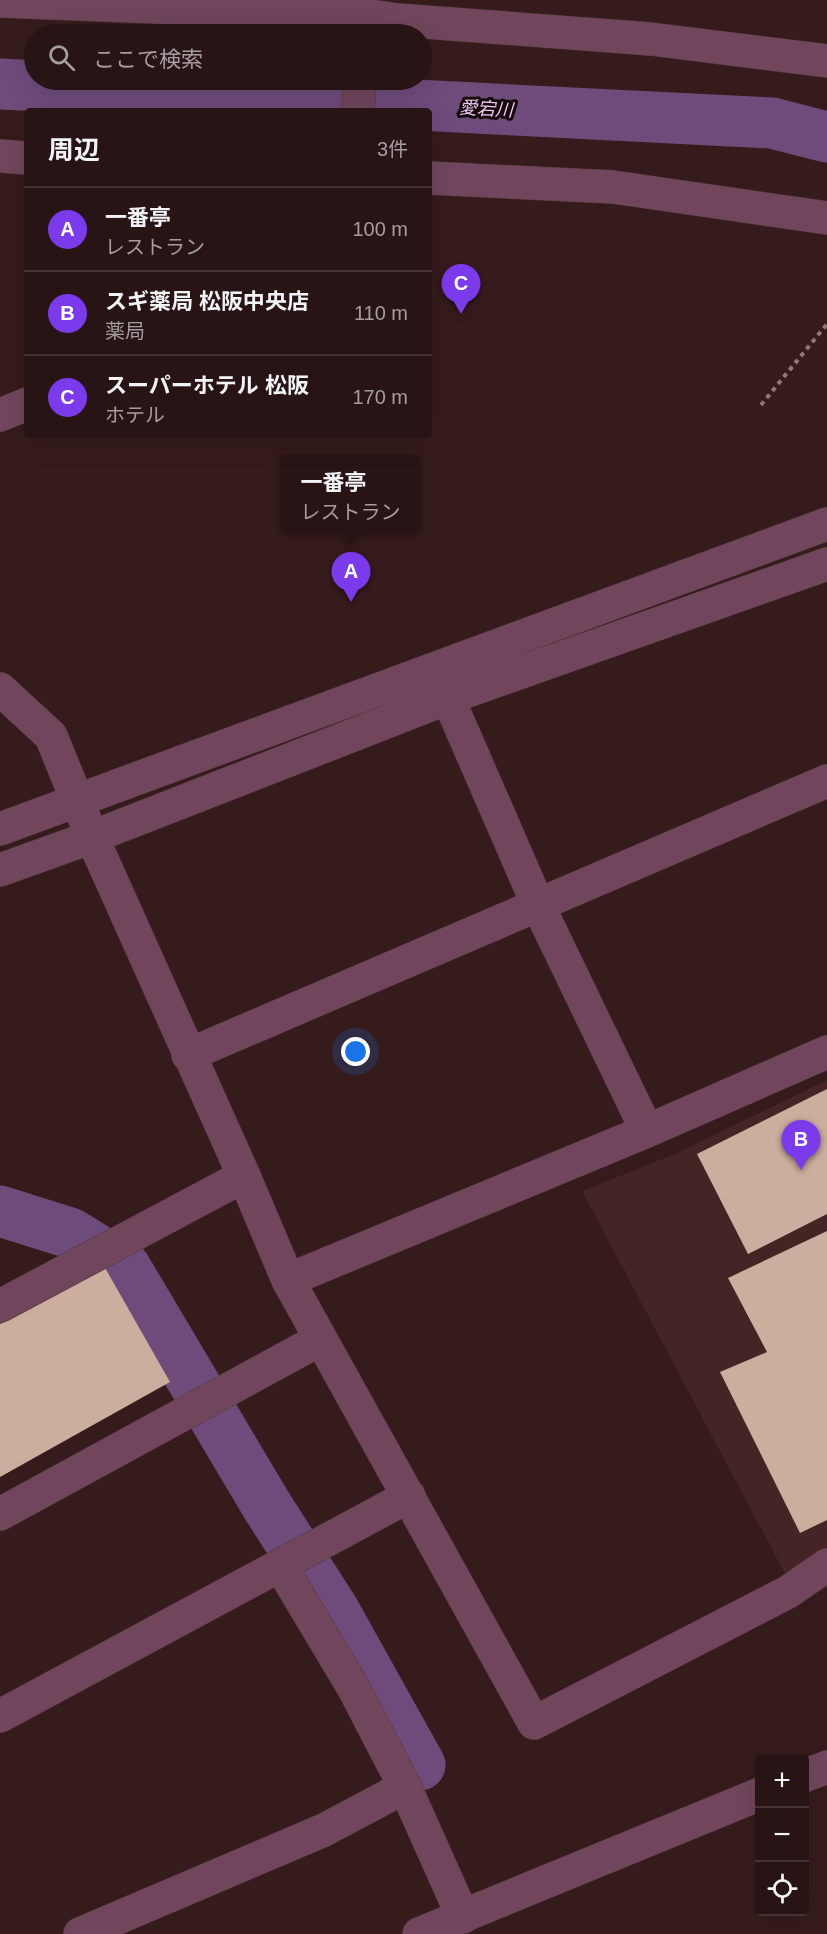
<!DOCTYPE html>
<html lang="ja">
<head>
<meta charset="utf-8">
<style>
	:root { --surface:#281415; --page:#342122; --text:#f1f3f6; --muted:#a59ea0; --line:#443334; --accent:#7c3aed }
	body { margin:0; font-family:Helvetica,"Noto Sans JP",sans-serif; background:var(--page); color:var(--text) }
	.controls { position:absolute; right:18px; bottom:18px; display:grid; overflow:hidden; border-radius:6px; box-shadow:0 6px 24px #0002 }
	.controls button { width:54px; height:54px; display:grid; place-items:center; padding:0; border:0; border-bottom:2px solid var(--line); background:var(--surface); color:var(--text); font:30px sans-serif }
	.you { position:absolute; left:356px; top:1052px; width:21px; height:21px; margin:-15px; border:4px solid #fff; border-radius:50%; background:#1a73e8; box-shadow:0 0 0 9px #1a73e833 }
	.badge { display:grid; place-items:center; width:39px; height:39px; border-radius:50%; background:var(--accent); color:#fff; font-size:20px; font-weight:700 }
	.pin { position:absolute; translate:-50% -50px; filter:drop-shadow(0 2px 3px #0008) }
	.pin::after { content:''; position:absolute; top:32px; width:21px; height:18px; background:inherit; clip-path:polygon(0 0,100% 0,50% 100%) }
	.popup { position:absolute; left:280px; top:455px; width:141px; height:78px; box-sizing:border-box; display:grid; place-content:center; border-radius:6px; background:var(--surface); filter:drop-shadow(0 2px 4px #0005); font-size:20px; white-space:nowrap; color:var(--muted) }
	.popup b { font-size:22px; color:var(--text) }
	.popup::after { content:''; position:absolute; left:50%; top:100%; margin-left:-12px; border:12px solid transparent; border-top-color:var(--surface) }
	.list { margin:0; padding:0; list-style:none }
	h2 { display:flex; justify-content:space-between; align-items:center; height:78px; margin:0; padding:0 24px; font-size:26px }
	h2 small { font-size:20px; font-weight:400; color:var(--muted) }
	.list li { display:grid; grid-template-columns:39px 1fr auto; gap:18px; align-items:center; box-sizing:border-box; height:84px; padding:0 24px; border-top:2px solid var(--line) }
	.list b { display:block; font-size:22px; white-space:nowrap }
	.list p { margin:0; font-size:20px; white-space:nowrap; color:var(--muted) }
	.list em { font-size:20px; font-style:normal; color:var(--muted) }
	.icon { flex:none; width:33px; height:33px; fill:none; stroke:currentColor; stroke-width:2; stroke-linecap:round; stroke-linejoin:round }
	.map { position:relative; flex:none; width:827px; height:1934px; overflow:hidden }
	.search { position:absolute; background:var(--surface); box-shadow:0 6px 24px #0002; left:24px; top:24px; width:408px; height:66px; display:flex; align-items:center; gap:15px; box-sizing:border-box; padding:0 21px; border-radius:33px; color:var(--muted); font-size:22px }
	.panel { position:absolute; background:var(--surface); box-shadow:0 6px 24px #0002; left:24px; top:108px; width:408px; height:330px; border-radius:6px }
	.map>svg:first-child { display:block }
	.built { fill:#452425 }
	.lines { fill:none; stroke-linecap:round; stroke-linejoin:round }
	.river { stroke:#6f4b7c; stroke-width:51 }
	.building { fill:#ccae9e }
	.minor-casing { stroke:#523839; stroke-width:34 }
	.path { stroke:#8e7777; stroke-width:4; stroke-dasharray:4.5 4.5; stroke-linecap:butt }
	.minor { stroke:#71465c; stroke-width:33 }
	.labels { text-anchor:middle; stroke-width:6; stroke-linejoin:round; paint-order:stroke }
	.water-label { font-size:18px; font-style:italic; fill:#eac9f6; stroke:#15090a }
</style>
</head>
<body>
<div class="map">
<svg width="827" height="1934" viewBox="0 0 827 1934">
	<rect width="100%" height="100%" fill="#361b1c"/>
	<!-- built -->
	<polygon class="built" points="827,1080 827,1587 800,1602 582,1191 677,1153"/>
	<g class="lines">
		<!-- river -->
		<g class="river">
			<polyline points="0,84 772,123 827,137"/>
			<polyline points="0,1211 70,1233 125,1267 267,1506 333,1609 420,1765"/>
		</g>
	</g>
	<!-- building -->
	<g class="building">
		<polygon points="827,1089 827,1214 748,1254 697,1154"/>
		<polygon points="827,1231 827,1520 800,1533 720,1372 767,1352 728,1278"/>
		<polygon points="104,1266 170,1382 0,1477 0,1324"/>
	</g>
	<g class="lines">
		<!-- minor casing -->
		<g class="minor-casing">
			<g id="minor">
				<polyline points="0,1 363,15 398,20 651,39 827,61"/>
				<polyline points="358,111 360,80"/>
				<polyline points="0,156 27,158"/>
				<polyline points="429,178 613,187 827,218"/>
				<polyline points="0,415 27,404"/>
				<polyline points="0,689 51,736 92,837 244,1176 288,1280 534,1723 788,1592 827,1565"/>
				<polyline points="448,698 538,905 647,1131"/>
				<polyline points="0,829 827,524"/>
				<polyline points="0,870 92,837 448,698 827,564"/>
				<polyline points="188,1055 827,781"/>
				<polyline points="288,1280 647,1131 827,1052"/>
				<polyline points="0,1306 244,1176"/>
				<polyline points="0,1514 319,1340"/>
				<polyline points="280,1565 353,1687 405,1787 463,1917"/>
				<polyline points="0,1716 409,1496"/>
				<polyline points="804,1776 827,1767"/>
				<polyline points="80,1934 324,1830 405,1787"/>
				<polyline points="419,1934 760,1794"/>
			</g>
		</g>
		<!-- path -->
		<polyline class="path" points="761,405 827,324"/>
		<!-- minor -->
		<use href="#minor" class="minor"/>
	</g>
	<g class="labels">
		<!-- water labels -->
		<g class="water-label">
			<text transform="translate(486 109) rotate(3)" y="6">愛宕川</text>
		</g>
	</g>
</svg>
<div class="controls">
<button>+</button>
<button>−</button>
<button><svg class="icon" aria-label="locate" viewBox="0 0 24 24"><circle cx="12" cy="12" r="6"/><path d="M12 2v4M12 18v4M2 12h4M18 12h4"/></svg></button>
</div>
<div class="you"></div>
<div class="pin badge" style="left:351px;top:602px">A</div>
<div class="popup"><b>一番亭</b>レストラン</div>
<div class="pin badge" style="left:801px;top:1170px">B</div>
<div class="pin badge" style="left:461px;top:314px">C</div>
<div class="search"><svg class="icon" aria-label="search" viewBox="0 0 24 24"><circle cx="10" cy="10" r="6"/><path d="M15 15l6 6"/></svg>ここで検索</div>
<section class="panel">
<h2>周辺<small>3件</small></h2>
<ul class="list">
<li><span class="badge">A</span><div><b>一番亭</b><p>レストラン</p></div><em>100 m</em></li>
<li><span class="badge">B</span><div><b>スギ薬局 松阪中央店</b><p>薬局</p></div><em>110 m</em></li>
<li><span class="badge">C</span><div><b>スーパーホテル 松阪</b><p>ホテル</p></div><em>170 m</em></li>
</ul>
</section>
</div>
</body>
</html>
